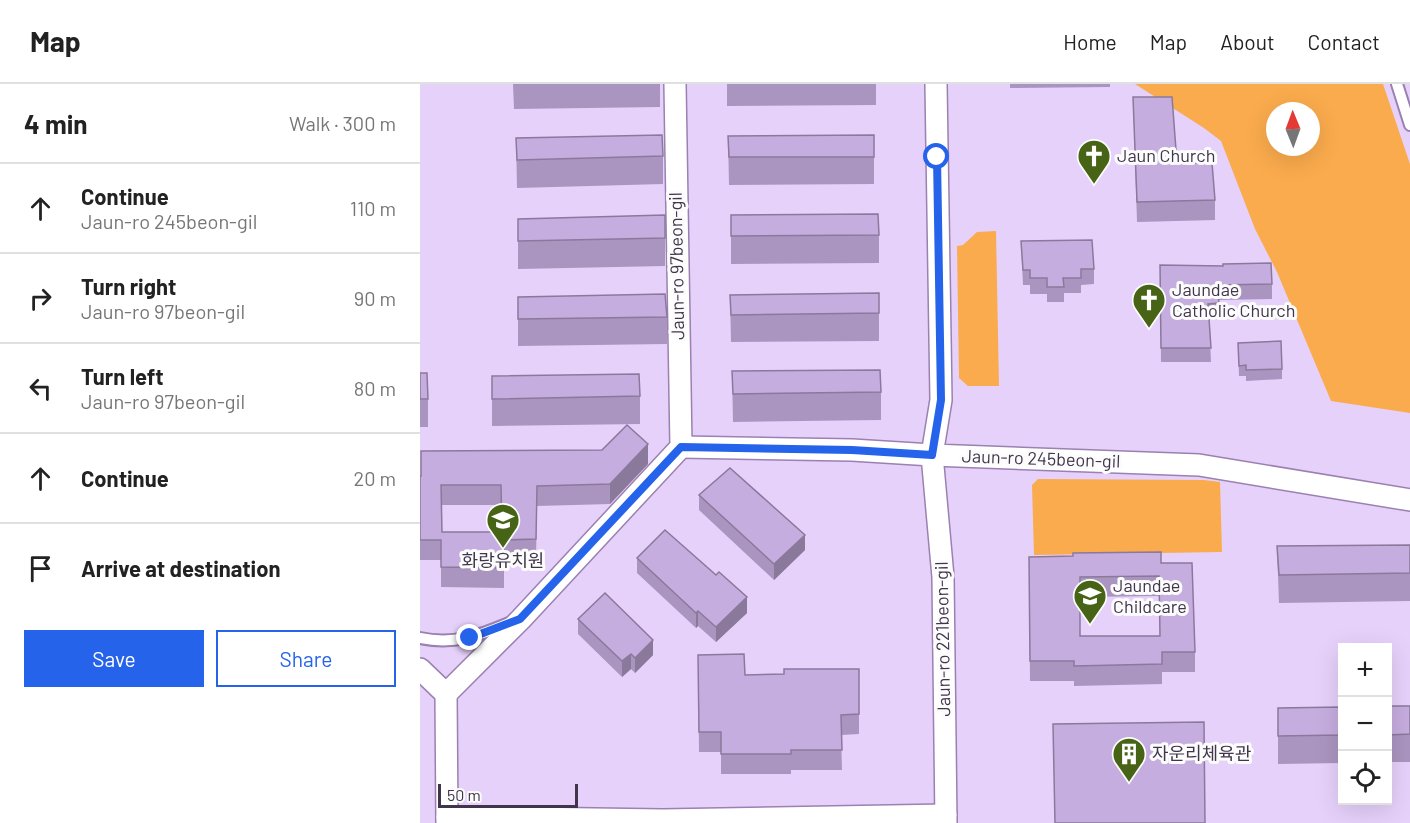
<!DOCTYPE html>
<html lang="en">
<head>
<meta charset="utf-8">
<style>
	:root { --surface:#fff; --page:#f6f6f6; --text:#222; --muted:#767676; --line:#e0e0e0; --accent:#2563eb }
	body { margin:0; font-family:Barlow,"Noto Sans KR",sans-serif; background:var(--page); color:var(--text) }
	.controls { position:absolute; right:18px; bottom:18px; display:grid; overflow:hidden; border-radius:0px; box-shadow:0 6px 24px #0002 }
	.controls button { width:54px; height:54px; display:grid; place-items:center; padding:0; border:0; border-bottom:2px solid var(--line); background:var(--surface); color:var(--text); font:30px sans-serif }
	.compass { position:absolute; left:846px; top:18px; width:54px; height:54px; border-radius:50%; background:var(--surface); box-shadow:0 6px 24px #0002; rotate:359deg }
	.scale { position:absolute; left:18px; bottom:15px; width:140px; box-sizing:border-box; padding-left:6px; border:3px solid #40354a; border-top:0; font-size:16px; line-height:21px; white-space:nowrap; color:#40354a; -webkit-text-stroke:4px #fcfcfc; paint-order:stroke }
	.stop { position:absolute; width:18px; height:18px; margin:-14px; border:4px solid #2563eb; border-radius:50%; background:#fff }
	.stop.end { background:#2563eb; border-color:#fff; box-shadow:0 2px 6px #0008 }
	.list { margin:0; padding:0; list-style:none }
	h2 { display:flex; justify-content:space-between; align-items:center; height:78px; margin:0; padding:0 24px; font-size:26px }
	h2 small { font-size:20px; font-weight:400; color:var(--muted) }
	.list li { display:grid; grid-template-columns:39px 1fr auto; gap:18px; align-items:center; box-sizing:border-box; height:90px; padding:0 24px; border-top:2px solid var(--line) }
	.list b { display:block; font-size:22px; white-space:nowrap }
	.list p { margin:0; font-size:20px; white-space:nowrap; color:var(--muted) }
	.list em { font-size:20px; font-style:normal; color:var(--muted) }
	.actions { display:flex; gap:12px; padding:18px 24px }
	.actions a { flex:1; padding:14px 0; border:2px solid var(--accent); border-radius:0px; text-align:center; font-size:21px; color:var(--accent) }
	.actions .main { background:var(--accent); color:#fff }
	.icon { flex:none; width:33px; height:33px; fill:none; stroke:currentColor; stroke-width:2; stroke-linecap:round; stroke-linejoin:round }
	.map { position:relative; flex:none; width:990px; height:739px; overflow:hidden }
	header { display:flex; align-items:center; gap:36px; box-sizing:border-box; height:84px; padding:0 30px; background:var(--surface); border-bottom:2px solid var(--line) }
	header strong { font-size:28px }
	nav { display:flex; gap:33px; margin-inline-start:auto; font-size:21px }
	main { display:flex }
	aside { flex:1; background:var(--surface) }
	.map>svg:first-child { display:block }
	.green { fill:#faab4d; fill-rule:evenodd }
	.lines { fill:none; stroke-linecap:round; stroke-linejoin:round }
	.service-casing { stroke:#9a81b1; stroke-width:14 }
	.minor-casing { stroke:#9a81b1; stroke-width:24 }
	.service { stroke:#fff; stroke-width:10 }
	.minor { stroke:#fff; stroke-width:21 }
	.wall { fill:#aa95c0; fill-rule:evenodd }
	.shaded-wall { fill:#8b799c }
	.building { fill:#c6addf; stroke:#8b799c; stroke-width:1.5; fill-rule:evenodd }
	.route { stroke:#2563eb; stroke-width:8 }
	.labels { text-anchor:middle; stroke-width:6; stroke-linejoin:round; paint-order:stroke }
	.poi-label { font-size:18px; fill:#40354a; stroke:#fcfcfc; text-anchor:start }
	.street-label { font-size:18px; fill:#40354a; stroke:#fcfcfc }
</style>
</head>
<body>
<header>
<strong>Map</strong>
<nav><a>Home</a><a>Map</a><a>About</a><a>Contact</a></nav>
</header>
<main>
<aside>
<h2>4 min<small>Walk · 300 m</small></h2>
<ul class="list">
<li><svg class="icon" aria-label="ahead" viewBox="0 0 24 24"><path d="M12 20V5M6 11l6-6 6 6"/></svg><div><b>Continue</b><p>Jaun-ro 245beon-gil</p></div><em>110 m</em></li>
<li><svg class="icon" aria-label="right" viewBox="0 0 24 24"><path d="M7 20v-9h11M14 6l5 5-5 5"/></svg><div><b>Turn right</b><p>Jaun-ro 97beon-gil</p></div><em>90 m</em></li>
<li><svg class="icon" aria-label="left" viewBox="0 0 24 24"><path d="M17 20v-9H6M10 6l-5 5 5 5"/></svg><div><b>Turn left</b><p>Jaun-ro 97beon-gil</p></div><em>80 m</em></li>
<li><svg class="icon" aria-label="ahead" viewBox="0 0 24 24"><path d="M12 20V5M6 11l6-6 6 6"/></svg><div><b>Continue</b></div><em>20 m</em></li>
<li><svg class="icon" aria-label="arrive" viewBox="0 0 24 24"><path d="M6 21V4h12l-3 4 3 4H6"/></svg><div><b>Arrive at destination</b></div></li>
</ul>
<div class="actions"><a class="main">Save</a><a>Share</a></div>
</aside>
<div class="map">
<svg width="990" height="739" viewBox="0 0 990 739">
	<rect width="100%" height="100%" fill="#e6d1fa"/>
	<!-- green -->
	<g class="green">
		<path d="M 715,0 L 963,0 L 990,80 L 990,329 L 911,317 L 857,188 L 835,145 L 801,57 L 784,44 ZM 855,27 L 891,27 L 891,63 L 855,63 Z"/>
		<polygon points="576,147 579,302 548,302 539,294 537,162 543,161 557,148"/>
		<polygon points="618,395 784,396 800,398 802,468 614,471 612,401"/>
	</g>
	<g class="lines">
		<!-- service casing -->
		<g class="service-casing">
			<g id="service">
				<polyline points="977,0 990,41"/>
				<path d="M 0,554 C 34,561 58,552 89,539"/>
			</g>
		</g>
		<!-- minor casing -->
		<g class="minor-casing">
			<g id="minor">
				<polyline points="516,0 521,316 512,371 779,381 990,416"/>
				<polyline points="261,363 432,366 512,371 523,493 526,739"/>
				<polyline points="0,585 26,610 27,739"/>
				<polyline points="26,610 101,535 261,363 255,0"/>
				<polyline points="27,733 243,736 526,731"/>
			</g>
		</g>
		<!-- service -->
		<use href="#service" class="service"/>
		<!-- minor -->
		<use href="#minor" class="minor"/>
	</g>
	<!-- wall -->
	<g class="wall">
		<polygon points="93,0 240,0 240,23 94,25"/>
		<polygon points="307,0 456,0 456,21 307,22"/>
		<polygon points="590,0 690,0 690,3 590,4"/>
		<polygon points="713,13 757,79 795,116 795,136 717,138"/>
		<polygon points="454,51 454,100 309,101 308,52"/>
		<polygon points="96,54 243,72 243,100 97,104"/>
		<polygon points="245,131 245,182 98,185 98,135"/>
		<polygon points="311,131 459,151 459,179 311,180"/>
		<polygon points="601,157 674,185 674,200 661,201 661,209 644,209 644,218 627,218 627,210 610,210 610,201 603,201"/>
		<polygon points="740,181 852,200 852,215 798,216 799,234 789,234 791,278 741,278"/>
		<polygon points="459,209 459,257 311,258 310,211"/>
		<polygon points="98,213 247,233 247,260 98,262"/>
		<polygon points="818,259 862,285 862,295 826,297 826,292 819,292"/>
		<polygon points="312,287 461,308 461,336 313,338"/>
		<polygon points="0,289 8,315 8,343 0,343"/>
		<polygon points="72,292 220,312 220,340 72,342"/>
		<path d="M 228,380 L 190,420 L 117,422 L 116,475 L 84,476 L 84,504 L 21,503 L 21,476 L 0,476 L 0,392 ZM 22,421 L 81,421 L 82,448 L 22,448 Z"/>
		<polygon points="279,411 385,466 354,496 279,426"/>
		<polygon points="990,461 990,517 859,519 857,462"/>
		<path d="M 609,473 L 741,479 L 775,568 L 775,588 L 742,588 L 742,600 L 654,602 L 654,597 L 610,597 ZM 739,512 L 740,552 L 660,552 L 660,513 Z"/>
		<polygon points="217,474 296,491 327,529 296,558 278,542 276,544 217,489"/>
		<polygon points="158,535 233,571 215,589 211,585 202,593 158,550"/>
		<polygon points="278,571 325,591 364,590 439,585 439,650 421,651 422,686 371,686 371,690 301,690 301,668 279,668"/>
		<rect x="968" y="622" width="22" height="56"/>
		<polygon points="922,623 922,679 858,680 858,624"/>
	</g>
	<!-- shaded-wall -->
	<g class="shaded-wall">
		<polygon points="228,360 228,380 190,420 190,400"/>
		<polygon points="385,451 385,466 354,496 354,480"/>
		<polygon points="327,513 327,529 296,558 296,543"/>
		<polygon points="278,527 278,542 276,544 276,529"/>
		<polygon points="233,556 233,571 215,589 215,574"/>
		<polygon points="211,570 211,585 202,593 202,577"/>
	</g>
	<!-- building -->
	<g class="building">
		<polygon points="713,13 752,13 757,79 792,79 795,116 717,118"/>
		<polygon points="242,51 243,72 97,76 96,54"/>
		<polygon points="454,51 454,73 309,73 308,52"/>
		<polygon points="458,130 459,151 311,152 311,131"/>
		<polygon points="245,131 245,154 98,157 98,135"/>
		<polygon points="672,156 674,185 661,185 661,194 643,194 644,203 627,203 627,194 610,194 610,186 603,186 601,157"/>
		<polygon points="851,179 852,200 797,201 799,219 788,220 791,264 741,264 740,181 803,182 803,180"/>
		<polygon points="459,209 459,229 311,231 310,211"/>
		<polygon points="245,210 247,233 98,235 98,213"/>
		<polygon points="861,257 862,285 826,286 826,281 819,282 818,259"/>
		<polygon points="460,286 461,308 313,310 312,287"/>
		<polygon points="0,289 7,289 8,315 0,315"/>
		<polygon points="219,290 220,312 72,315 72,292"/>
		<path d="M 207,341 L 228,360 L 190,400 L 117,402 L 116,455 L 84,456 L 84,484 L 21,483 L 21,456 L 0,456 L 0,392 L 1,392 L 1,367 L 182,366 ZM 21,401 L 81,401 L 82,448 L 22,448 Z"/>
		<polygon points="310,384 385,451 354,480 279,411"/>
		<polygon points="245,446 296,491 299,488 327,513 296,543 278,527 276,529 217,474"/>
		<polygon points="990,461 990,489 859,491 857,462"/>
		<path d="M 741,468 L 741,479 L 772,479 L 775,568 L 742,568 L 742,580 L 654,582 L 654,577 L 610,577 L 609,473 L 653,472 L 653,469 ZM 739,492 L 740,552 L 660,552 L 660,493 Z"/>
		<polygon points="185,509 233,556 215,574 211,570 202,577 158,535"/>
		<polygon points="324,570 325,591 364,590 364,585 439,585 439,630 421,631 422,666 371,666 371,670 301,670 301,648 279,648 278,571"/>
		<polygon points="968,622 990,622 990,650 968,651"/>
		<polygon points="922,623 922,651 858,652 858,624"/>
		<polygon points="784,638 785,739 635,739 633,640"/>
	</g>
	<g class="lines">
		<!-- route -->
		<polyline class="route" points="50,554 100,535 261,363 432,366 512,371 521,316 517,73"/>
	</g>
	<!-- icons -->
	<defs>
		<g id="church-pin" transform="scale(1.725)"><path d="M0 17L-7.5 6A9.5 9.5 0 1 1 7.5 6Z" fill="#476315" stroke="#fcfcfc"/><path d="M-1.2-6h2.4v3.5h3.3v2.4h-3.3V6h-2.4V-.1h-3.3v-2.4h3.3Z" fill="#fff"/></g>
		<g id="school-pin" transform="scale(1.725)"><path d="M0 17L-7.5 6A9.5 9.5 0 1 1 7.5 6Z" fill="#476315" stroke="#fcfcfc"/><path d="M0-5L7-2L0 1L-7-2ZM-4 1L0 2.5L4 1V4Q0 6-4 4Z" fill="#fff"/></g>
		<g id="building-pin" transform="scale(1.725)"><path d="M0 17L-7.5 6A9.5 9.5 0 1 1 7.5 6Z" fill="#476315" stroke="#fcfcfc"/><path d="M-4-6H4V6H1V3H-1V6H-4ZM-2.5-4.3h1.7v1.8h-1.7ZM.8-4.3h1.7v1.8H.8ZM-2.5-1h1.7V.8h-1.7ZM.8-1h1.7V.8H.8Z" fill="#fff"/></g>
	</defs>
	<g fill-rule="evenodd">
		<use href="#church-pin" x="674" y="72"/>
		<use href="#church-pin" x="729" y="216"/>
		<use href="#school-pin" x="83" y="436"/>
		<use href="#school-pin" x="670" y="512"/>
		<use href="#building-pin" x="709" y="670"/>
	</g>
	<g class="labels">
		<!-- poi labels -->
		<g class="poi-label">
			<text x="697" y="78">Jaun Church</text>
			<text x="752" y="212">Jaundae<tspan x="752" dy="21">Catholic Church</tspan></text>
			<text x="83" y="483" text-anchor="middle">화랑유치원</text>
			<text x="693" y="508">Jaundae<tspan x="693" dy="21">Childcare</tspan></text>
			<text x="732" y="676">자운리체육관</text>
		</g>
		<!-- street labels -->
		<g class="street-label">
			<text transform="translate(257 182) rotate(-91)" y="6">Jaun-ro 97beon-gil</text>
			<text transform="translate(621 375) rotate(2)" y="6">Jaun-ro 245beon-gil</text>
			<text transform="translate(523 555) rotate(-91)" y="6">Jaun-ro 221beon-gil</text>
		</g>
	</g>
</svg>
<div class="controls">
<button>+</button>
<button>−</button>
<button><svg class="icon" aria-label="locate" viewBox="0 0 24 24"><circle cx="12" cy="12" r="6"/><path d="M12 2v4M12 18v4M2 12h4M18 12h4"/></svg></button>
</div>
<svg class="compass" viewBox="-18 -18 36 36"><path d="M0-13l5 13h-10z" fill="#e53935"/><path d="M0 13l5-13h-10z" fill="#767676"/></svg>
<div class="scale">50 m</div>
<div class="stop" style="left:517px;top:73px"></div>
<div class="stop end" style="left:50px;top:554px"></div>
</div>
</main>
</body>
</html>
